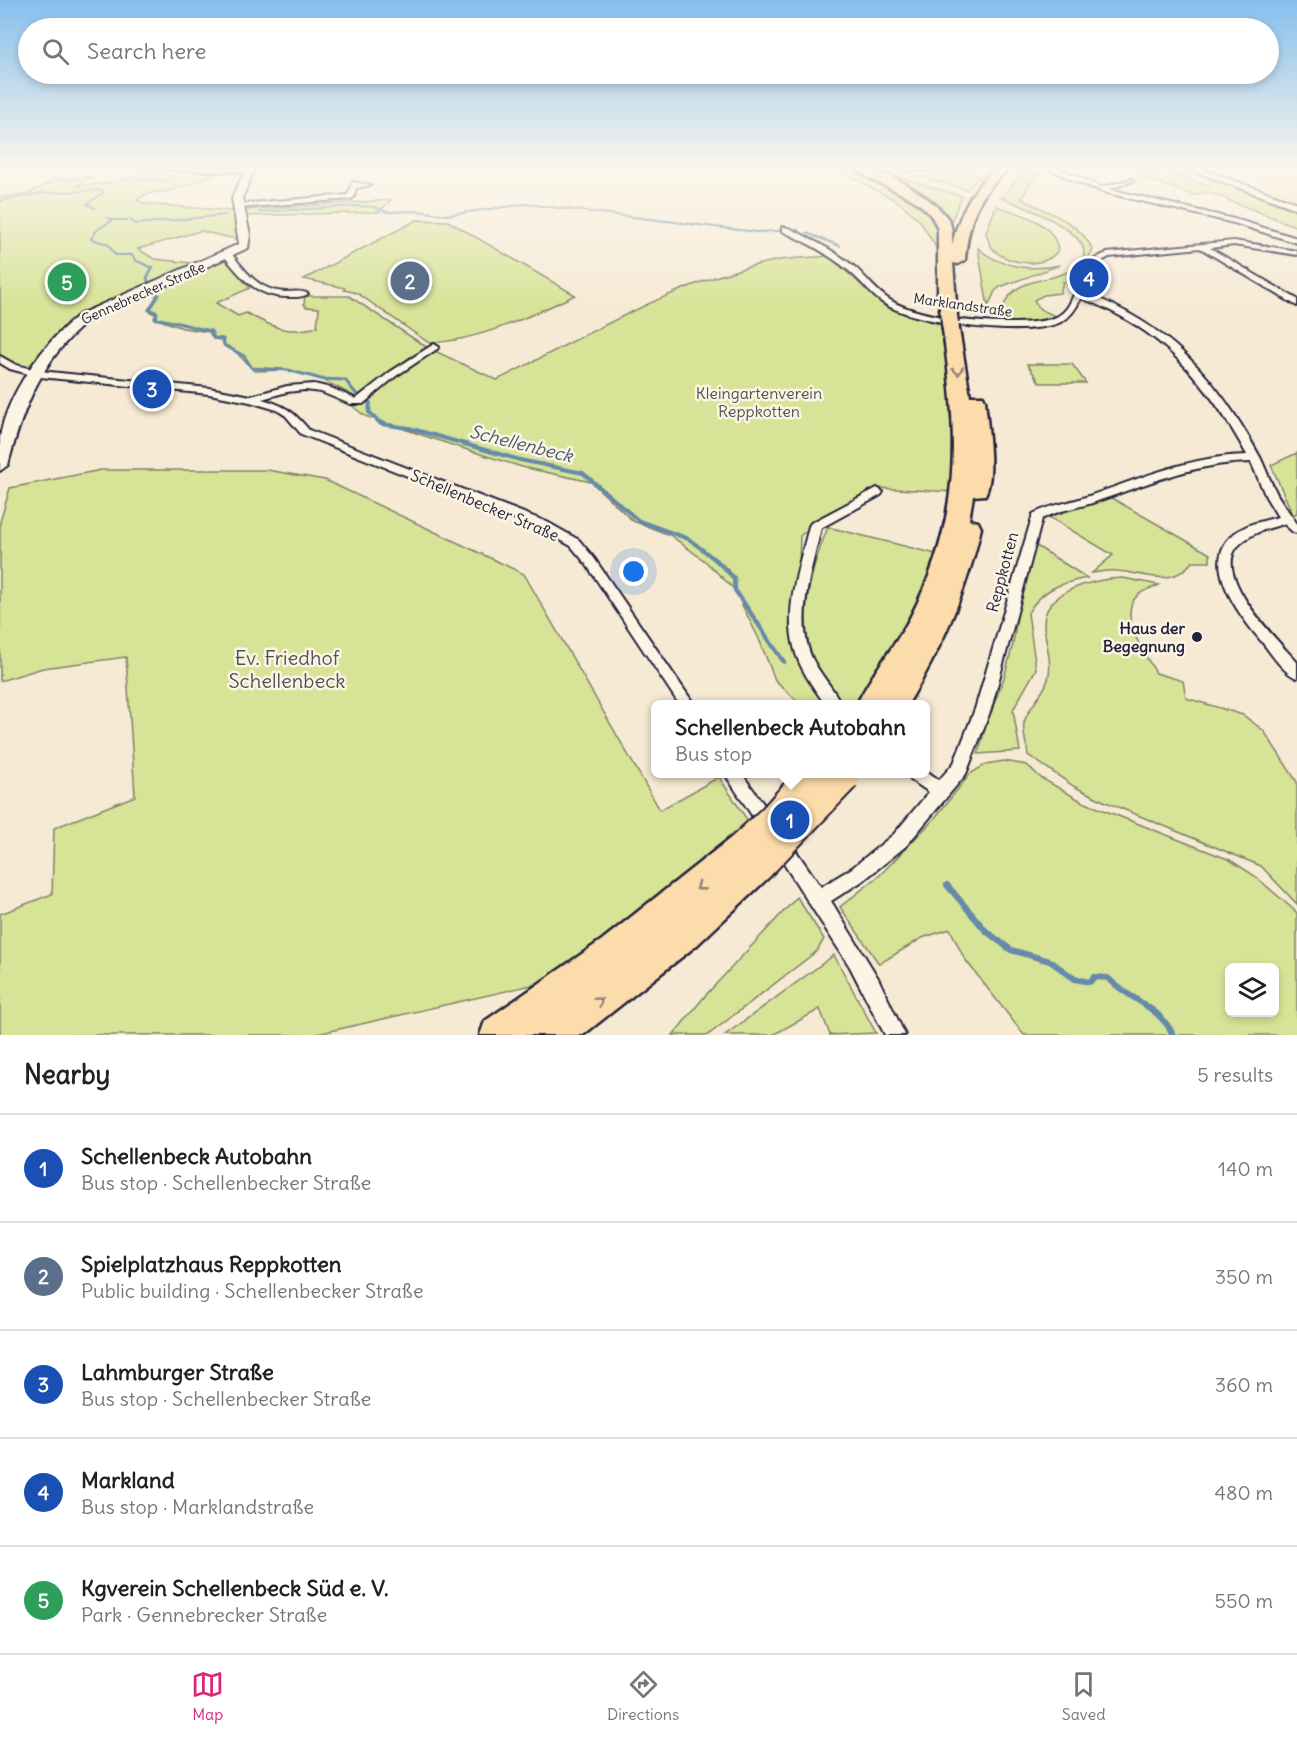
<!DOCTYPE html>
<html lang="en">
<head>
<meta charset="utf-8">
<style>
	:root { --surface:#fff; --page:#f2f2f2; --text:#222; --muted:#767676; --line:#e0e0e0; --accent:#db2777 }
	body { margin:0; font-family:Delius,sans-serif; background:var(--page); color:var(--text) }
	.controls { position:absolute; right:18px; bottom:18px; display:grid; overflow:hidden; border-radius:9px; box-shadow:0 3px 9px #0003 }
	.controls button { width:54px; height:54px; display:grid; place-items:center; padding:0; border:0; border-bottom:2px solid var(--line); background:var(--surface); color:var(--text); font:30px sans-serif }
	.you { position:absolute; left:634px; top:572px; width:21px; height:21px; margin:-15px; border:4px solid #fff; border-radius:50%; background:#1a73e8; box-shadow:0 0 0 9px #1a73e833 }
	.badge { display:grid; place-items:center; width:39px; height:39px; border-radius:50%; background:var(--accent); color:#fff; font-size:20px; font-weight:700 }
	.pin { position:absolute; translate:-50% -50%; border:3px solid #fff; box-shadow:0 2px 6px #0006 }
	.popup { position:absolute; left:651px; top:700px; width:279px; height:78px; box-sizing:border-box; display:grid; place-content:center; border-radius:9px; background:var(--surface); filter:drop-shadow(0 2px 4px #0005); font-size:20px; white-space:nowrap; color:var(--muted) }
	.popup b { font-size:22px; color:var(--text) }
	.popup::after { content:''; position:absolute; left:50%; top:100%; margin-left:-12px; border:12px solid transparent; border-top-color:var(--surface) }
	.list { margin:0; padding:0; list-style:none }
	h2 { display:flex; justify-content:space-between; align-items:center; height:78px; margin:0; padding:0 24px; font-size:26px }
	h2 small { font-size:20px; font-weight:400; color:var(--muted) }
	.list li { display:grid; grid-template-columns:39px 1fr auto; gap:18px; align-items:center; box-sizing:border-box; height:108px; padding:0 24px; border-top:2px solid var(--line) }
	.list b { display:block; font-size:22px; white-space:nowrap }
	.list p { margin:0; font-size:20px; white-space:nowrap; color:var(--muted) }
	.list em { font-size:20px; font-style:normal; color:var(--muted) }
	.icon { flex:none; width:33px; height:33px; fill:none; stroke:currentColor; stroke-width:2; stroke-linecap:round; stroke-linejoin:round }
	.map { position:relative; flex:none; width:1297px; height:1035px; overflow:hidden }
	.search { position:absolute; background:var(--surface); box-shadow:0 3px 9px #0003; left:18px; right:18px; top:18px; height:66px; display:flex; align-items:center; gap:15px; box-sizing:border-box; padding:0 21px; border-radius:33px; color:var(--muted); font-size:22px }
	.sheet { height:618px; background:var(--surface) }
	nav { display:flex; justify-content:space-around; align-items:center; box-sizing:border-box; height:84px; border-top:2px solid var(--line); background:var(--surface); font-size:16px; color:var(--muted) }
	nav a { display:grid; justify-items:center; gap:3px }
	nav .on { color:var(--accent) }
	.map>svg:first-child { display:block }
	.built { fill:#f1dcc2 }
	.green { fill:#d7e396; stroke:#7c8268; stroke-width:1.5; fill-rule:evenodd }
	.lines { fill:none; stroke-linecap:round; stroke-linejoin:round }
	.stream-far4 { stroke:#668aaa; stroke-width:2 }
	.stream-far3 { stroke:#668aaa; stroke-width:3 }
	.stream-far2 { stroke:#668aaa; stroke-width:4 }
	.stream-far1 { stroke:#668aaa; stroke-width:4.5 }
	.stream { stroke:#668aaa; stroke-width:6 }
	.minor-casing { stroke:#22223b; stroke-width:4 }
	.tertiary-casing { stroke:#22223b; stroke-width:5 }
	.secondary-casing { stroke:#22223b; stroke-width:4 }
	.motorway-casing { stroke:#22223b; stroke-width:5 }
	.minor { fill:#fcf5e5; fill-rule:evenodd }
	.tertiary { fill:#fcf5e5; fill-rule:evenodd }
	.secondary { fill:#fcf5e5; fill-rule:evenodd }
	.motorway { fill:#fddcac; fill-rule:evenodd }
	.motorway-bridge-far1-casing { stroke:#22223b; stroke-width:20; stroke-linecap:butt }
	.motorway-bridge-casing { stroke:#22223b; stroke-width:38; stroke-linecap:butt }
	.motorway-bridge-far1 { stroke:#fddcac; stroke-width:16 }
	.motorway-bridge { stroke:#fddcac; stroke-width:34 }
	.oneway { stroke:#907f74 }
	.poi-dot { fill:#22223b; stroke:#fcf5e5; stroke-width:2 }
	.labels { text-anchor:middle; stroke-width:5; stroke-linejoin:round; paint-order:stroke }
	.far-street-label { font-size:14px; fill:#22223b; stroke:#fcf5e5 }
	.park-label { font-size:16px; fill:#4f5252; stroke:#fcf5e5 }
	.street-label { font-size:16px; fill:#22223b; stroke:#fcf5e5 }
	.poi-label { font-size:16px; font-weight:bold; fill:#22223b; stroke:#fcf5e5; text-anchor:end }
	.water-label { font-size:18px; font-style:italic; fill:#445672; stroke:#fcf5e5 }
	.near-park-label { font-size:20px; fill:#4f5252; stroke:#fcf5e5 }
</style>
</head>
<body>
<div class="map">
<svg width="1297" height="1035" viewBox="0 0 1297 1035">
	<rect width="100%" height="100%" fill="#f7ead5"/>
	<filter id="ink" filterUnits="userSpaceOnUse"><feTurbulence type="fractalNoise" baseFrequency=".0167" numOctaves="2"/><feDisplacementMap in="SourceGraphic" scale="12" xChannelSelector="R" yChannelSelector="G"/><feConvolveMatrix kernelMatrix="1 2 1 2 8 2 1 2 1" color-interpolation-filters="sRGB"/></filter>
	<g filter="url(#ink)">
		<!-- built -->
		<polygon class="built" points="1264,166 1297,166 1297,203 1271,193 1275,190 1257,183 1262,180 1241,172"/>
		<!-- green -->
		<g class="green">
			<polygon points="830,166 852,166 895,188 923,206 942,231 939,252 920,221 899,202"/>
			<polygon points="862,166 962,196 949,226 939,212"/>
			<polygon points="883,166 991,166 967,190"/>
			<polygon points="1150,166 1176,166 1184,169 1170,173 1204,185 1219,182 1297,211 1297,227 1208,192 1193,195 1140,176 1161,170"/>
			<path d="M 181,170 L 218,172 C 202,181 187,186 168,191 C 154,194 151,189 137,200 L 145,204 L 233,211 L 241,240 L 200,231 L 138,249 L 154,259 L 200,264 L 69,320 L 29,366 L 20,366 L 0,355 L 0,197 L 25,195 L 55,180 L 91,177 L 77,186 L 119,182 L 126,178 L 167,180 Z"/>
			<path d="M 1025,170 L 1039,174 L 1029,185 L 1022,199 C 1050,214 1078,220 1093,250 L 1073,284 L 1063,282 L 1060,293 L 1044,295 L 1034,300 L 1040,309 L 1055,316 L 1029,323 L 1001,323 C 1002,311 1003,302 1012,293 C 1026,279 1049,281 1067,272 C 1124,243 1021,205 1001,198 Z"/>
			<polygon points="391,200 379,212 246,216 244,213 247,210"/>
			<path d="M 996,206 C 1020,213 1054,222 1058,250 C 1046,269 1009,265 994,250 C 989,245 988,239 986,233 Z"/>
			<path d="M 417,220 L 448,221 L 575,295 C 531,316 478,341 429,343 L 357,293 L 344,290 L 345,288 L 304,279 Z"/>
			<path d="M 978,248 C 1000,268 1031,271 1060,265 L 1000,287 L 995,291 L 988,307 Z"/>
			<path d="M 829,256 L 886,307 L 942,325 L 950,352 L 948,372 L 955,492 L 875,488 L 819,520 L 800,536 L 799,565 L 792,595 L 792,637 L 797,654 L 827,704 L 800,704 L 775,680 L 759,639 L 734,589 L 706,562 L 670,535 L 633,521 L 591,482 L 522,467 L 455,446 L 365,416 L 351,405 L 373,394 L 414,362 L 435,351 L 497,380 C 587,336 675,281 774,261 C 792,257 811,258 829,256 Z"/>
			<path d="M 224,259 L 250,288 L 216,303 L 238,316 L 246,313 C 273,327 287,335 317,327 L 319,308 L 306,307 L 304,304 L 305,296 L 349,296 L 428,348 L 409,358 L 356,397 L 323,380 L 287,370 L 254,371 L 235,351 L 225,347 L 221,340 L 213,339 L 209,332 L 183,328 L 154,318 L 156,315 L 148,310 L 156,297 L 155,293 L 149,292 Z"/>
			<polygon points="1027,364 1072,364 1086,383 1040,383"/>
			<polygon points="1297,453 1297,513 1293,515 1271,465"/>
			<polygon points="101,470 267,470 325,480 524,574 660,810 719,777 752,827 567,977 313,1035 0,1035 0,914 52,894 54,828 135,796 126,657 43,668 0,681 0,522 10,488"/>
			<path d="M 1108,496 L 1210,554 L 1210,562 L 1192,562 C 1171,589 1145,573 1117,571 C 1109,570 1100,572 1092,573 L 1113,555 L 1049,517 Z"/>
			<path d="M 828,527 L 940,555 L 894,664 L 860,704 L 844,704 C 788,657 804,586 828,527 Z"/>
			<path d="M 1035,545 L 1087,578 C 1062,583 1042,588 1028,613 L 1036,669 L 1013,710 L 1020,751 L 978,754 L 988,719 L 1004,678 L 1013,644 L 1019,602 Z"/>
			<path d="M 1123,578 L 1159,585 C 1153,588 1143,590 1138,595 C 1116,615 1145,654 1156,673 L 1183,681 L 1186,698 L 1243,715 L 1264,731 L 1297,782 L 1297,904 L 1261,866 L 1106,802 L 1075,787 L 1028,755 C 1027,746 1022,732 1024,723 C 1027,708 1044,695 1048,679 C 1053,661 1045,643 1044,625 C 1043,589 1097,579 1123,578 Z"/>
			<path d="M 1004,761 L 1027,765 L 1041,778 L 1083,802 L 1230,860 L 1255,876 L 1294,910 L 1297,913 L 1297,1035 L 1024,1035 L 964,958 L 950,929 L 922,938 L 879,964 L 840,907 L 880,875 L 934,819 L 970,774 L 986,764 ZM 1230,968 L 1274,968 L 1274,1012 L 1230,1012 Z"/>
			<polygon points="797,897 824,939 817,951 708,1035 673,1035 705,996"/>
			<polygon points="834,955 876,1033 830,1035 820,1009 773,1035 725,1035"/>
		</g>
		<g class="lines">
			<!-- stream-far4 -->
			<g class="stream-far4">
				<polyline points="0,201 41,193 102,190 104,192 87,204 95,208"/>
				<polyline points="259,212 357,206 374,207 387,212 418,211 447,215 526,204 757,232 798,230"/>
				<polyline points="108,218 113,220 97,230 91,239 108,244 115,255 132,255 135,260 152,268"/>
				<polyline points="113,220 130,220 136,224 225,215"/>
				<polyline points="807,233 840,246"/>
			</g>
			<!-- stream-far3 -->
			<g class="stream-far3">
				<polyline points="149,286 147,278 153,267"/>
				<path d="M 152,292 L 159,295 L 150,309 L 157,313 L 156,319 C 174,320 192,328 211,331 L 214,338 L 223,339 L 224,345 L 244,356 L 252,368 L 288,370 L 321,379 L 345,380 L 358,396"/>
			</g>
			<!-- stream-far2 -->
			<polyline class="stream-far2" points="365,401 370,403 369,412 381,424 409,428 520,460 583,473 639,521 689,539 718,562"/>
			<!-- stream-far1 -->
			<polyline class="stream-far1" points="717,561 734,578 735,590 784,662"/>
			<!-- stream -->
			<path class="stream" d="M 947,885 L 986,931 L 1011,950 L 1050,961 L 1075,979 L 1090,982 L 1094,977 L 1108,978 C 1129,1000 1160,1006 1173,1035"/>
			<!-- minor casing -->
			<g class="minor-casing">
				<g id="minor">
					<polygon points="1048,166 1057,166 1056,167 1102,187 1133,179 1133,181 1109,189 1238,220 1297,238 1297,243 1234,223 1107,193 1077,182 1048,168"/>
					<polygon points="352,182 371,185 356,188 354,197 351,199 237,208 234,206 237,204 348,195"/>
					<path d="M 782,227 C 790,227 797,232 803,235 C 822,245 841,255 857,269 C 868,280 877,292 890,300 C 921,320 1016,329 1051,319 C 1083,310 1069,266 1107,253 L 1234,241 L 1297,251 L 1297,255 L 1234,245 L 1210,248 L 1297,299 L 1297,306 L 1200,248 L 1109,257 C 1093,265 1088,276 1083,292 C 1169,325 1217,377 1260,457 C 1265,467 1269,479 1275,490 C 1278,498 1296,521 1297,524 C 1297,527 1297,530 1297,533 L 1293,532 L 1284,524 C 1267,529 1251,532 1238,546 C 1211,575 1278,641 1297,662 L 1297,678 C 1283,673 1271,653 1262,642 C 1236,612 1191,551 1247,526 C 1256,522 1268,520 1278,517 L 1266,497 L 1251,462 C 1195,463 1147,484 1095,502 C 1077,508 1058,510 1042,519 L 991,709 L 966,774 L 906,846 L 864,880 L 831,901 L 878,978 L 905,1035 L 885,1035 L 850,967 L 775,850 L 772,844 L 775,838 L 781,835 L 787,838 L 821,887 L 852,868 L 894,834 L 929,792 L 911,780 L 909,774 L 925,774 L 925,770 L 939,780 L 954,763 L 975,709 L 1033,514 C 1049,505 1068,503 1086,497 C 1139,479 1190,456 1247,455 C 1207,381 1161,328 1081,298 C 1077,307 1071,317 1061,322 C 1026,338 924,324 890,307 C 873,299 863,282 849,271 C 829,254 806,242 782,231 Z"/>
					<path d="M 225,253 L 231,253 C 246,272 259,291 285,292 C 293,292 302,290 308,294 C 302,298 293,297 285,297 C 256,296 242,278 225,257 Z"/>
					<path d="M 434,344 L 439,347 L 437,349 L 396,376 L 363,404 L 350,404 L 321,392 L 305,390 L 287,392 L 262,399 C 286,406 293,411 309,430 L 547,522 L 579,540 L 594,558 L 694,704 L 679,704 L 586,564 L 571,546 L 539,528 L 301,434 L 286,416 L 277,410 L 250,402 L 209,394 L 40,377 L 10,369 L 0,363 L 0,356 L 16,365 L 40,371 L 209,388 L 251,396 L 287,386 L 314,384 L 331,388 L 356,399 L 390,372 Z"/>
					<path d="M 877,488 L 883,492 L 881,495 L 821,528 C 812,569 795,616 811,656 C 819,674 833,687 841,704 L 825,704 C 813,687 799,668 794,647 C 784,607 800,564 809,526 L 811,523 Z"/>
					<polygon points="725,774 742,774 774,819 777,825 774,831 768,834 762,831"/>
				</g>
			</g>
			<!-- tertiary casing -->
			<g class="tertiary-casing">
				<polygon id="tertiary" points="134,166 249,168 253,170 249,172 138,168"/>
			</g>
			<!-- secondary casing -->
			<g class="secondary-casing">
				<g id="secondary">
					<path d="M 247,166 L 256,166 L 242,198 L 250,235 L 248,248 L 90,320 C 42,357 23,408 8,465 L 0,471 C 0,460 0,448 0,438 C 6,394 46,340 80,314 L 239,244 L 232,198 Z"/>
					<polygon points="1180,166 1193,166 1297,203 1297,209"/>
				</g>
			</g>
			<!-- motorway casing -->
			<g class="motorway-casing">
				<g id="motorway">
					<path d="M 853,166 C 877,164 934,197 948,219 C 953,227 952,237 952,246 C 959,213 973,187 998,166 L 1011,166 C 1005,173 997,179 991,186 C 973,207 967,233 965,260 L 958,264 L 953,263 L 957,315 L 953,319 L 958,323 L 970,396 L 983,396 L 985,400 C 987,423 996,476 985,495 L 973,496 L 969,520 L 978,522 L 981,528 C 967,591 941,649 908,704 L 857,704 C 871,674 894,648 910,618 C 963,516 958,434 942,323 L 946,319 L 941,315 L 938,297 L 938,230 C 927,192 878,191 853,166 Z"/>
					<polygon points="902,166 962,166 956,170 908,170"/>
					<polygon points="744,833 756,837 760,848 770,852 775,864 770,876 697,945 583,1035 480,1035 485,1021 602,940 732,837"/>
				</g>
			</g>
			<!-- minor -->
			<use href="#minor" class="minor"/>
			<!-- tertiary -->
			<use href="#tertiary" class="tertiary"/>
			<!-- secondary -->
			<use href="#secondary" class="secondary"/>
			<!-- motorway -->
			<use href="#motorway" class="motorway"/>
			<!-- motorway-bridge-far1 casing -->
			<g class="motorway-bridge-far1-casing">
				<polyline id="motorway-bridge-far1" points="949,315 950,323"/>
			</g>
			<!-- motorway-bridge casing -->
			<g class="motorway-bridge-casing">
				<g id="motorway-bridge">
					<polyline points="744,849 774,821 816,774"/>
					<polyline points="758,864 844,774"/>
				</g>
			</g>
			<!-- motorway-bridge-far1 -->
			<use href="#motorway-bridge-far1" class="motorway-bridge-far1"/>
			<!-- motorway-bridge -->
			<use href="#motorway-bridge" class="motorway-bridge"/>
		</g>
		<!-- one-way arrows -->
		<defs><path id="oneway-chevron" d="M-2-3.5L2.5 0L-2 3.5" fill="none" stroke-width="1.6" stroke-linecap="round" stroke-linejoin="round" transform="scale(1.5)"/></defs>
		<g class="oneway">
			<use href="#oneway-chevron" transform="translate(958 371) rotate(82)"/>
			<use href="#oneway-chevron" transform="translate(700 887) rotate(142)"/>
			<use href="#oneway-chevron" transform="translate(599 1001) rotate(-37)"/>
		</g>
	</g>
	<!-- sky -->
	<linearGradient id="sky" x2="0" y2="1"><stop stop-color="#86bfed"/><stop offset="0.54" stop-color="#fbf6ec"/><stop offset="1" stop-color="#fbf6ec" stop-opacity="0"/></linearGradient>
	<rect width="1297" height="310" fill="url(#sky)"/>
	<!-- markers -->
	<circle class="poi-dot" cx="1197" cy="637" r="6"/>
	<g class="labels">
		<!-- far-street labels -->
		<g class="far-street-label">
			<text transform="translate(143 293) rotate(-24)" y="5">Gennebrecker Straße</text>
			<text transform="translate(963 305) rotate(8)" y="5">Marklandstraße</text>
		</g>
		<!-- park labels -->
		<g class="park-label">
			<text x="759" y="399">Kleingartenverein<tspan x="759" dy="18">Reppkotten</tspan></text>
		</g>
		<!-- street labels -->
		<g class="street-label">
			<text transform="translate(485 505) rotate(23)" y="6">Schellenbecker Straße</text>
			<text transform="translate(1002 572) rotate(-75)" y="6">Reppkotten</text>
		</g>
		<!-- poi labels -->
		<g class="poi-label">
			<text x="1185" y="634">Haus der<tspan x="1185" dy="18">Begegnung</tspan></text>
		</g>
		<!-- water labels -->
		<g class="water-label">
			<text transform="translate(521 444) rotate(14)" y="6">Schellenbeck</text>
		</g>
		<!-- near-park labels -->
		<g class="near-park-label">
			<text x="287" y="665">Ev. Friedhof<tspan x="287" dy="23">Schellenbeck</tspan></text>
		</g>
	</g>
</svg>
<div class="controls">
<button><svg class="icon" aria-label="layers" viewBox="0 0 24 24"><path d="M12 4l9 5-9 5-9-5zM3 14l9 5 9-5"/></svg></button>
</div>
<div class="you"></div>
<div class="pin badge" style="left:790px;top:820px;background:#1a4fb4">1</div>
<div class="popup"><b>Schellenbeck Autobahn</b>Bus stop</div>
<div class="pin badge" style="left:410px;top:281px;background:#5c6f8a">2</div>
<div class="pin badge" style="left:152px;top:389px;background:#1a4fb4">3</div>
<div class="pin badge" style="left:1089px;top:278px;background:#1a4fb4">4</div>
<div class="pin badge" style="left:67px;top:282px;background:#2e9e5b">5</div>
<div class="search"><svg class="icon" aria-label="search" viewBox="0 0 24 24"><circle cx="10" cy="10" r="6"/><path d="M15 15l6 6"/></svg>Search here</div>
</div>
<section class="sheet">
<h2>Nearby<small>5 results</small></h2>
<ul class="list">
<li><span class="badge" style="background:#1a4fb4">1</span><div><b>Schellenbeck Autobahn</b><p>Bus stop · Schellenbecker Straße</p></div><em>140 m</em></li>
<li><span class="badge" style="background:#5c6f8a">2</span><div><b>Spielplatzhaus Reppkotten</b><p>Public building · Schellenbecker Straße</p></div><em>350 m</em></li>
<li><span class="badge" style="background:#1a4fb4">3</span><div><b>Lahmburger Straße</b><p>Bus stop · Schellenbecker Straße</p></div><em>360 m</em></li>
<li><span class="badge" style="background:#1a4fb4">4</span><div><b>Markland</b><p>Bus stop · Marklandstraße</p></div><em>480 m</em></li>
<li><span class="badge" style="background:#2e9e5b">5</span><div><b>Kgverein Schellenbeck Süd e. V.</b><p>Park · Gennebrecker Straße</p></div><em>550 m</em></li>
</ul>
</section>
<nav>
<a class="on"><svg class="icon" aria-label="map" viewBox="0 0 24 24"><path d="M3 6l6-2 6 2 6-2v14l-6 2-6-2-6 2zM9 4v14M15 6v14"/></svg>Map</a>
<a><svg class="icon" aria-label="directions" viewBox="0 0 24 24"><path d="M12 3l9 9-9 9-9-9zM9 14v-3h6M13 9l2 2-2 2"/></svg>Directions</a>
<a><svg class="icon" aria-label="saved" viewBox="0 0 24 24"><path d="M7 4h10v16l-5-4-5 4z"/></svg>Saved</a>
</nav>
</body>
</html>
